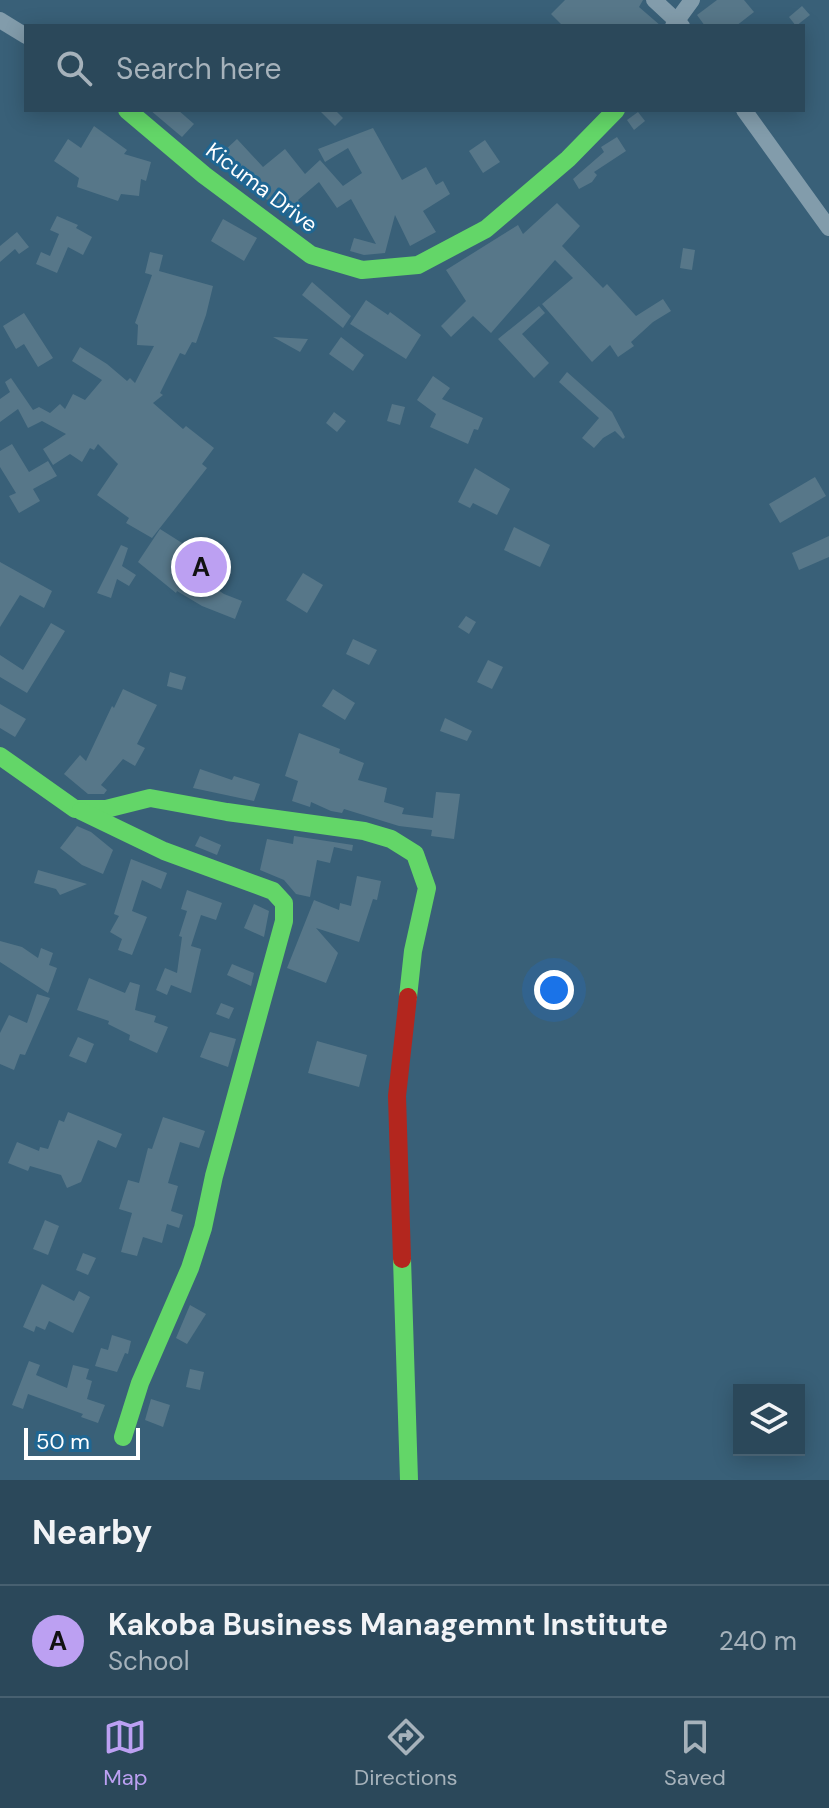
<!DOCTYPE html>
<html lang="en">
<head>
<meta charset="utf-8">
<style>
	:root { --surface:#2b485a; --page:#375263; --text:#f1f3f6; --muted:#a6b2bb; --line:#476070; --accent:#bca0f2 }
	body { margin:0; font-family:"DM Sans",sans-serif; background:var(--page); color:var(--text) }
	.controls { position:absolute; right:24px; bottom:24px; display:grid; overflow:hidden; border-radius:0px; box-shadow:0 4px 20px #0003 }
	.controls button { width:72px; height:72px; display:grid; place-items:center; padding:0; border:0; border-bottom:2px solid var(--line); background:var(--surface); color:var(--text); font:40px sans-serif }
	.scale { position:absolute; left:24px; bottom:20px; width:116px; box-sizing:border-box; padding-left:8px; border:4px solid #fff; border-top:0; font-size:22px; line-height:28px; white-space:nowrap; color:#fff; -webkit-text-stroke:6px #1f6692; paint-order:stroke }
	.you { position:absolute; left:554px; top:990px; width:28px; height:28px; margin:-20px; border:6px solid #fff; border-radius:50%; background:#1a73e8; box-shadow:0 0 0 12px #1a73e833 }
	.badge { display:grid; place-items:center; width:52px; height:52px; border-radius:50%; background:var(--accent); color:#111; font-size:26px; font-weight:700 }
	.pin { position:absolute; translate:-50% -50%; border:4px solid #fff; box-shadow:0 2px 8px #0006 }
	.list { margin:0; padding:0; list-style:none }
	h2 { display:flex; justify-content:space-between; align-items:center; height:104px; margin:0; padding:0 32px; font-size:34px }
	h2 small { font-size:26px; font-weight:400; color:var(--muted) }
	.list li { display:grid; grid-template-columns:52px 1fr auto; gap:24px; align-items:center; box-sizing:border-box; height:112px; padding:0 32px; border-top:2px solid var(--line) }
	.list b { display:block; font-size:30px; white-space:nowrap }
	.list p { margin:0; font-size:26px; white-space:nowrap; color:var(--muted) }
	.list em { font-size:26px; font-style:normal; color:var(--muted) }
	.icon { flex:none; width:44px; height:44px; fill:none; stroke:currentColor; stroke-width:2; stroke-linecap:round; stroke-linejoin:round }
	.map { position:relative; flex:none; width:829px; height:1480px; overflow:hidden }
	.search { position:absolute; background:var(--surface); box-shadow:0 4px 20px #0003; left:24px; right:24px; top:24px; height:88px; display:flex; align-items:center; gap:20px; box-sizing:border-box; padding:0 28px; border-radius:0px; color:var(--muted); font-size:30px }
	.sheet { height:216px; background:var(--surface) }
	nav { display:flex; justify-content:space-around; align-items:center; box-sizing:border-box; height:112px; border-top:2px solid var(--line); background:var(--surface); font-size:22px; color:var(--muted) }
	nav a { display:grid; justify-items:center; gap:4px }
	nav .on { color:var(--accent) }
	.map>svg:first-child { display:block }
	.building { fill:#577789 }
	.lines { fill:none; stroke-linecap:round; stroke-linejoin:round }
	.street { stroke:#829cab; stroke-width:16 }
	.fast { stroke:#63d668; stroke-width:18 }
	.jam { stroke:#b3261e; stroke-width:18 }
	.labels { text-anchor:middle; stroke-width:6; stroke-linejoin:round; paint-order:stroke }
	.street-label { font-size:22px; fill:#fff; stroke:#1f6692 }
</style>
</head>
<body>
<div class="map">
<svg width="829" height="1480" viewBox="0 0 829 1480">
	<rect width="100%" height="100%" fill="#396078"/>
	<!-- building -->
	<g class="building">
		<polygon points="565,0 643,0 639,7 661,26 563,26 551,14"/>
		<polygon points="717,0 744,0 754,12 736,26 705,26 697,15"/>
		<polygon points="802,6 810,15 796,26 789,17"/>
		<polygon points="150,110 178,110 194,124 182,137"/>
		<polygon points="319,110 335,110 343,118 335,126"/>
		<polygon points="638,112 645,121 634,130 627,120"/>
		<polygon points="94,126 127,150 124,154 151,162 146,181 141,179 139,196 121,194 118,201 77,187 79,178 54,161 68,139 81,148"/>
		<polygon points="373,128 402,180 426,167 436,185 443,181 450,194 423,211 436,232 410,246 395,215 385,253 364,255 350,251 354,238 376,244 351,199 337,208 319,182 298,200 300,203 284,215 271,198 267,200 223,152 237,139 263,167 285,149 305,174 320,160 343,186 362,173 348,148 325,162 318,149"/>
		<polygon points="617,137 626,151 594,172 597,175 592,182 579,189 573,179 604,152 601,147"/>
		<polygon points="485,140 500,162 483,173 469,151"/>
		<polygon points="557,203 580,226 562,246 603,288 607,284 636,316 663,299 671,311 653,322 631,342 634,346 618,357 610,345 592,362 542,304 573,278 555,260 491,333 473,316 451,337 441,326 466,301 446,270 518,225 523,234"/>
		<polygon points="57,216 78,225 76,228 92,237 83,255 68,247 57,273 36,264 41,252 50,256 59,234 50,230"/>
		<polygon points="223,219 257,238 244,261 211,241"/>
		<polygon points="17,232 29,247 19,254 15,249 0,262 0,246"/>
		<polygon points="683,248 695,250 692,270 680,268"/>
		<polygon points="150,252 163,255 159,271 213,286 206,315 196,343 192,342 185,355 180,353 160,393 163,395 153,403 183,429 186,426 214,448 202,464 207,468 152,538 126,523 129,518 97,495 118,464 98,444 94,450 90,448 82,462 70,454 53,465 43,449 66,434 42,421 28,428 18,409 0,422 0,399 10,392 5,382 11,378 33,410 39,407 50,413 60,404 65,409 73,394 85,400 102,380 72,361 80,347 107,364 127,381 130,378 135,383 154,346 137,345 138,325 135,323 152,275 145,273"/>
		<polygon points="312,282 351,316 343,328 302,295"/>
		<polygon points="366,300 388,315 390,312 421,335 406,359 350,324"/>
		<polygon points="539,306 545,313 522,334 549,363 534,378 498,339"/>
		<polygon points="24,313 53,358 38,367 24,344 16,349 3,326"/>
		<polygon points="273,337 308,339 300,352"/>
		<polygon points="341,337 364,355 353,371 329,354"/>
		<polygon points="567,372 612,412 625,437 623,439 615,431 603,438 594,448 582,438 599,418 559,382"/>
		<polygon points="433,376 450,388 442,399 483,418 478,430 474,429 468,444 430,427 436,414 417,400"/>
		<polygon points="392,404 405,407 400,425 387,421"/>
		<polygon points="334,412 346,421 337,432 326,423"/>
		<polygon points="12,444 29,472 48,461 57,476 33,489 40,501 19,513 9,496 16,493 0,467 0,451"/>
		<polygon points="475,468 510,489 497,515 473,503 470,508 458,502"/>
		<polygon points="815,477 826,496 780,523 769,504"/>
		<polygon points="514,527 550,545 540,567 504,550"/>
		<polygon points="160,529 190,548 196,539 210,548 194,574 224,594 242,601 235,619 202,606 177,591 176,593 138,562"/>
		<polygon points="829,536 829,557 799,570 792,553"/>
		<polygon points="121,545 128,548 122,566 136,575 129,586 117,579 111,598 97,593"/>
		<polygon points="0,562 52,591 44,608 20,595 0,627"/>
		<polygon points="303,573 323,585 307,613 286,600"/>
		<polygon points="466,616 476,622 469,634 458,627"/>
		<polygon points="51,623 65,631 27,693 0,677 0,655 23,670"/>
		<polygon points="353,639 377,650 369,665 346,654"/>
		<polygon points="488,660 503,667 492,689 477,682"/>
		<polygon points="170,672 186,677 182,690 167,686"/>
		<polygon points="123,689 157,705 137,744 145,748 135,766 123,759 101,785 107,790 104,794 88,794 64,774 80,755 86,761 112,706 114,708"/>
		<polygon points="333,689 355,703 345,720 322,706"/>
		<polygon points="0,704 26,719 15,737 0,728"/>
		<polygon points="445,718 472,731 467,741 440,731"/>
		<polygon points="299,733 340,749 339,753 364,763 358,780 387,788 384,802 404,808 402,814 433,818 436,792 460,794 454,839 431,836 432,830 399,826 344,809 342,813 331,811 311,802 310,807 292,801 298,781 285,776"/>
		<polygon points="200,769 232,780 234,776 260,784 254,801 193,788"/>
		<polygon points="77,826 91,832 113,850 103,874 82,865 60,848"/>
		<polygon points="200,836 221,845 217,855 195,846"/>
		<polygon points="294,836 353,845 352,851 334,847 330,863 317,860 310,897 296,894 284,880 260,870 267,839 293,844"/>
		<polygon points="131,859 167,873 161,889 142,880 132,911 147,917 132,955 118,950 122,939 110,932 119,916 114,914"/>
		<polygon points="38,870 87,884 60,895 56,889 34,883"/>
		<polygon points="357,876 381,881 377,900 373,899 359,942 316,928 338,953 326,983 287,968 314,900 339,910 340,903 351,906"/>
		<polygon points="187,890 222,903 216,920 201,915 191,946 201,949 191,993 171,985 167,995 156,990 165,968 177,973 182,937 179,936 187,911 181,909"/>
		<polygon points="254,904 269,911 264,937 244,928"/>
		<polygon points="0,941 22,947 38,958 41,948 53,953 49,965 57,968 48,993 0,962"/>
		<polygon points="232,964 254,973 251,986 227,975"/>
		<polygon points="89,978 125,993 130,982 140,985 135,1010 156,1016 154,1022 168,1027 157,1053 129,1040 130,1035 108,1024 109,1021 77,1010"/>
		<polygon points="37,994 50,998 25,1055 20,1054 14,1070 0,1064 0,1033 9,1015 27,1023"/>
		<polygon points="221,1003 234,1008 229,1019 216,1014"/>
		<polygon points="210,1032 236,1039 228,1067 200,1057"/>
		<polygon points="78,1037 94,1044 86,1063 69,1056"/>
		<polygon points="317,1041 367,1055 359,1087 308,1073"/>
		<polygon points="68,1112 122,1134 116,1148 98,1140 81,1182 67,1188 61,1175 30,1166 28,1171 8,1163 17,1142 39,1151 40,1147 48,1149 59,1120 64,1122"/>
		<polygon points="163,1117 205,1131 199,1148 180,1142 168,1183 178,1186 171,1211 183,1215 179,1228 167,1224 162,1243 143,1237 137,1256 121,1252 132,1213 119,1209 128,1180 139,1183 148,1148 152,1149"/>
		<polygon points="45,1220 59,1226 48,1255 33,1249"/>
		<polygon points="83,1253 96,1258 88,1275 76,1270"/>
		<polygon points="42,1284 74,1301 79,1291 90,1297 73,1333 49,1321 45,1330 36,1326 34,1332 23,1327"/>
		<polygon points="190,1305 206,1314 187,1344 176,1338"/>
		<polygon points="112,1335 131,1341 128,1354 125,1353 117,1372 95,1366 101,1348 108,1350"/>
		<polygon points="29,1361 40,1365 36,1375 67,1388 73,1365 89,1369 86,1379 92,1381 87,1399 105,1405 98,1423 81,1417 83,1414 28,1394 23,1409 12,1405"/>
		<polygon points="190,1369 204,1372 200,1390 186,1387"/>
		<polygon points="151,1399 170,1405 163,1427 145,1420"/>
	</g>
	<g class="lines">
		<!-- street -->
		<g class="street">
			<polyline points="654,0 682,26"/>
			<polyline points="0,20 26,36"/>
			<polyline points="673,26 692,0"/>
			<polyline points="744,110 829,228"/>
		</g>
		<!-- fast -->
		<g class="fast">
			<polyline points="127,110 204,175 311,255 362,270 418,265 486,229 568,159 616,110"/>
			<polyline points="0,756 75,809 106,809 150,798 227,812 364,831 391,839 415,854 427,888 413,951 408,997"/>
			<polyline points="81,811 164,851 273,891 284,903 284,921 214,1176 203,1228 190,1268 140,1383 123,1437"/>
			<polyline points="402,1259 409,1480"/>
		</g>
		<!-- jam -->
		<polyline class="jam" points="402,1259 397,1096 408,997"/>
	</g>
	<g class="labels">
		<!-- street labels -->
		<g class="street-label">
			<text transform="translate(262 187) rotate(37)" y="8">Kicuma Drive</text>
		</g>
	</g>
</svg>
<div class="controls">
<button><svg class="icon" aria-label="layers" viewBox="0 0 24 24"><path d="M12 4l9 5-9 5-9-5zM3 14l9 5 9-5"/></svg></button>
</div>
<div class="scale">50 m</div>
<div class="you"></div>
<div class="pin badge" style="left:201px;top:567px">A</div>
<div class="search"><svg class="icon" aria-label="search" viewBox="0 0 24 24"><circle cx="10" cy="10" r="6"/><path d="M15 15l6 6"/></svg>Search here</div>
</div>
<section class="sheet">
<h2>Nearby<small></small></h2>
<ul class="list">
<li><span class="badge">A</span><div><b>Kakoba Business Managemnt Institute</b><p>School</p></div><em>240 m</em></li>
</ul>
</section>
<nav>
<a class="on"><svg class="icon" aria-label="map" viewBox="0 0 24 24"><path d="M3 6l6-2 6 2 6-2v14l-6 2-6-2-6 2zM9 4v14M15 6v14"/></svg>Map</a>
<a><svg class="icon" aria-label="directions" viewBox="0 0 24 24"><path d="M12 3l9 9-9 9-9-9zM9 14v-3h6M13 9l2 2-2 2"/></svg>Directions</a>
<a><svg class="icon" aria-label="saved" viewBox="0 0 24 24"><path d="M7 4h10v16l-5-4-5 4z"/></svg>Saved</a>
</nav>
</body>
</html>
